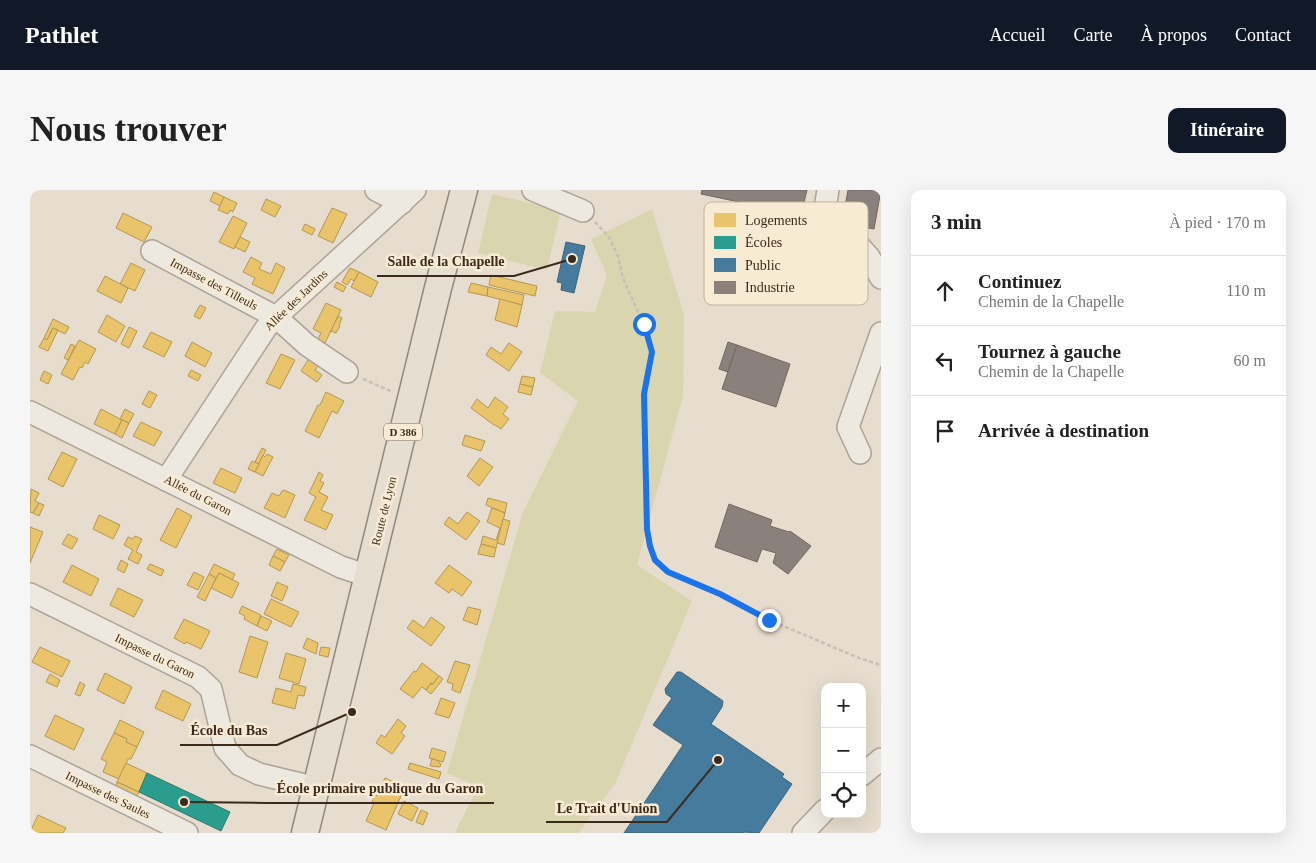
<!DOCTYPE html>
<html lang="fr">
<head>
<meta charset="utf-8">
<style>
	:root { --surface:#fff; --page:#f6f6f6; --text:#222; --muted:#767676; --line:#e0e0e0; --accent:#111827 }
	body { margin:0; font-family:"Times New Roman",serif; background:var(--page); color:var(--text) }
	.controls { position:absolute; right:15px; bottom:15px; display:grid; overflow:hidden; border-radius:10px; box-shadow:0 5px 20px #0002 }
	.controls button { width:45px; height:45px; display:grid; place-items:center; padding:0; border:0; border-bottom:1px solid var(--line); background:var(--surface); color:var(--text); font:25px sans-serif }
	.stop { position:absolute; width:15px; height:15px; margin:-11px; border:4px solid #1a73e8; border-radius:50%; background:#fff }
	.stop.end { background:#1a73e8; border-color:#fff; box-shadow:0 1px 5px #0008 }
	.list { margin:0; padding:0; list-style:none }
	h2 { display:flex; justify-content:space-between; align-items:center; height:65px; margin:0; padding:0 20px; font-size:21px }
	h2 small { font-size:16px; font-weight:400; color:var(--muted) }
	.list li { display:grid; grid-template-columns:32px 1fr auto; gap:15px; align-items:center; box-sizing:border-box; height:70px; padding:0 20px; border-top:1px solid var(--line) }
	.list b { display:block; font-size:19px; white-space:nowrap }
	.list p { margin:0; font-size:16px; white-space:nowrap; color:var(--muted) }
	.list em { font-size:16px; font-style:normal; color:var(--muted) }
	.icon { flex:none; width:28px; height:28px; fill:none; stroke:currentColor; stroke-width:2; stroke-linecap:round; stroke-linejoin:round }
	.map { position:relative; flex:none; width:851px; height:643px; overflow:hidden; border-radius:10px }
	header { display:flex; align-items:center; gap:30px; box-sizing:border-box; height:70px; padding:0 25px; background:var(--accent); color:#fff }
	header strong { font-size:24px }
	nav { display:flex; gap:28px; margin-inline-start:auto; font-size:18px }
	.intro { display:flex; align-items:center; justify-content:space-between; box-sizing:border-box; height:120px; padding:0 30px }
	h1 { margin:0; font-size:35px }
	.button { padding:12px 22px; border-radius:10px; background:var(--accent); color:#fff; font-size:18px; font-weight:700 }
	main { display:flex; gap:30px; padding:0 30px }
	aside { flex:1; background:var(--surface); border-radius:10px; box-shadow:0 5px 20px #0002 }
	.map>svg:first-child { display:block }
	.green { fill:#d9d6af }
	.homes { fill:#e9c46a; stroke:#b59653 }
	.schools { fill:#2a9d8f; stroke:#2f7a6d }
	.public { fill:#457b9d; stroke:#426377 }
	.industry { fill:#8a817c; stroke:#736760 }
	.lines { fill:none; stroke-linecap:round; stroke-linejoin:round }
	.minor-casing { stroke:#aca296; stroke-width:24 }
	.major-casing { stroke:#91887e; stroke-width:29 }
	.path { stroke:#c7bfb6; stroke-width:2.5; stroke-dasharray:4 2.5; stroke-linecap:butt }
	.minor { stroke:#eee9e0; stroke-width:21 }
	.major { stroke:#e6ded1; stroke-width:26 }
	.route { stroke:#1a73e8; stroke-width:6 }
	.labels { text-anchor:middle; stroke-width:5; stroke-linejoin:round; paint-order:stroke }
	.shield { fill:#f8ebd3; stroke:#746454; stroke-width:1 }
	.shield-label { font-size:11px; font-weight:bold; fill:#3c2a1d }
	.street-label { font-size:12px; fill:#3c2a1d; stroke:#f8ebd3 }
	.key { fill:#f8ebd3; stroke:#c0b19c; stroke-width:1 }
	.key-label { font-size:14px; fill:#3c2a1d }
	.leader { fill:none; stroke:#3c2a1d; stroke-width:2 }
	.callout-dot { fill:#3c2a1d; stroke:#f8ebd3; stroke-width:2 }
	.callout-label { font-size:14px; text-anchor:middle; font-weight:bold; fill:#3c2a1d; stroke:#f8ebd3; stroke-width:5; stroke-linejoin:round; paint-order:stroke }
</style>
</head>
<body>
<header>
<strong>Pathlet</strong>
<nav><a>Accueil</a><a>Carte</a><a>À propos</a><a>Contact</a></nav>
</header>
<div class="intro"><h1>Nous trouver</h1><a class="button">Itinéraire</a></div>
<main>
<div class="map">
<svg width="851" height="643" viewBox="0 0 851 643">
	<rect width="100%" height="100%" fill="#e6ddce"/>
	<!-- green -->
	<g class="green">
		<polygon points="462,4 531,20 517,80 448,63"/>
		<polygon points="622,19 654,125 653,206 607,375 662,411 586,592 549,643 425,643 448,597 417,583 493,322 548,211 510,183 525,121 565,122 577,85 561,49"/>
	</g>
	<!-- homes -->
	<g class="homes">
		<polygon points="184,2 194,7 190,16 180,11"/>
		<polygon points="194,7 207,13 203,22 200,20 198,24 188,20"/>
		<polygon points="236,9 251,16 245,27 231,20"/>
		<polygon points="302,18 317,24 303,53 288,46"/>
		<polygon points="93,23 122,37 114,52 86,38"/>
		<polygon points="203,26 217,33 204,59 189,52"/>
		<polygon points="275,34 285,39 282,45 272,40"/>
		<polygon points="210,47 220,52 215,62 205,57"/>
		<polygon points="221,67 232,73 229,79 241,84 246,73 255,78 243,104 222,94 225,88 213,82"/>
		<polygon points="101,73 115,80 105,101 90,94"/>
		<polygon points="320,78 329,82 324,91 321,89 317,95 312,92"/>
		<polygon points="329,82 348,92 341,107 321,97"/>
		<polygon points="461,85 507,96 505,106 459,95"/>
		<polygon points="75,86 98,98 91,113 67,101"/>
		<polygon points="307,92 316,97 313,102 304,97"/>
		<polygon points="441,93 458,97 457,106 438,102"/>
		<polygon points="458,97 494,105 492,115 457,106"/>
		<polygon points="470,109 492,115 487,137 465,130"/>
		<polygon points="296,113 311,120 295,153 288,149 291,143 283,139"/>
		<polygon points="170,115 176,118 170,129 164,126"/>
		<polygon points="77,125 95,136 86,152 68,142"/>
		<polygon points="308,126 312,128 309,135 310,136 306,143 301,141"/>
		<polygon points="23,129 39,137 35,144 23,138 17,150 14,148"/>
		<polygon points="99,137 107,141 99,158 91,154"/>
		<polygon points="23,138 28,140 18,161 9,157 14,148 17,150"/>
		<polygon points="121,142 142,152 134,167 113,157"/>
		<polygon points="49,150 66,159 58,174 55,172 52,178 50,177 43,190 31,184"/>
		<polygon points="162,152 182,163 175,177 155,166"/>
		<polygon points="479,153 492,162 479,181 456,165 461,157 471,164"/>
		<polygon points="41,154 45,156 38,170 34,168"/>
		<polygon points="251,164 265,170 250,199 236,193"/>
		<polygon points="280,167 289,174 285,180 292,185 287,192 271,181"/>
		<polygon points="161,180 171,185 168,191 158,186"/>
		<polygon points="14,181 22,185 18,194 10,190"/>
		<polygon points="492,186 505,188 503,197 490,194"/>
		<polygon points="490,194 503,197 501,205 488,202"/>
		<polygon points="119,201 127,205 120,218 112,214"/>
		<polygon points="296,202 314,211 307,224 302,221 289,248 275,241 288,215 290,215"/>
		<polygon points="465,207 478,217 473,224 479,229 471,239 465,235 464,235 441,218 447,209 458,218"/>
		<polygon points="71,219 92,230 85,244 64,234"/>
		<polygon points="95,219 104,224 99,233 90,229"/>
		<polygon points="92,230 99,233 92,248 85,244"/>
		<polygon points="111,232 132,242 124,256 103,246"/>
		<polygon points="435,245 455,251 451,261 432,255"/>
		<polygon points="232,258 236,260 229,274 225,272"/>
		<polygon points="32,262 47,269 33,297 18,289"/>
		<polygon points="237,264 243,267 233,286 225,282 233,265 235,267"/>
		<polygon points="450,268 463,277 449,296 437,286"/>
		<polygon points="222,271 229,274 225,282 218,279"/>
		<polygon points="191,278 212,288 205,303 183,293"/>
		<polygon points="289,282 293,285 290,291 294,293 289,302 298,307 291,320 303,325 296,340 274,330 286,307 279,303"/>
		<polygon points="1,299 9,303 5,311 9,313 3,323 0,322"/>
		<polygon points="254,300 265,305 255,328 234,318 242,303 249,306 252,301"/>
		<polygon points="458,308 477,313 475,323 456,315"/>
		<polygon points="9,313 14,315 9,326 3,323"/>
		<polygon points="147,318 162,326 146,358 130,350"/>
		<polygon points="462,318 475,323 466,358 451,354 453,346 466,350 470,338 457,332"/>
		<polygon points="437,322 450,331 436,350 414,334 419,327 428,334"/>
		<polygon points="69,325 90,335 83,349 63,339"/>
		<polygon points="473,329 480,331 474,355 467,353"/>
		<polygon points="0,337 13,342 0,373"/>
		<polygon points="38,344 48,349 42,359 32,354"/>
		<polygon points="105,346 112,349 106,362 112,365 108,374 98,369 103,360 94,355 98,347 103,349"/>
		<polygon points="451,354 466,358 464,367 448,364"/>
		<polygon points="247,359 259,365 255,372 243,366"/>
		<polygon points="243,366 255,372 250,381 239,375"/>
		<polygon points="91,370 98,374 94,383 87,379"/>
		<polygon points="120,374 134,380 131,386 117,379"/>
		<polygon points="184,374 205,384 202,390 189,383 186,388 179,384"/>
		<polygon points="42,375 69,389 61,406 33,392"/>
		<polygon points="419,375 442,392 432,406 422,399 419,403 405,393"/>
		<polygon points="164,382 174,387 168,400 157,395"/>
		<polygon points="189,383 209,393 202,408 181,398"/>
		<polygon points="179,384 186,388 175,411 167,407"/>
		<polygon points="247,392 258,397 252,411 241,406"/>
		<polygon points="88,398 113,410 104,427 80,415"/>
		<polygon points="241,409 269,422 261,437 234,424"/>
		<polygon points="212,416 231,425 227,436 214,429 215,426 209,423"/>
		<polygon points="438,417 451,420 447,435 433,430"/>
		<polygon points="231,426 242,431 237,441 227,436"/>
		<polygon points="401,427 415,437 401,456 377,438 383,430 394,438"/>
		<polygon points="154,429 180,441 171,459 156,452 155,454 144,448"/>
		<polygon points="220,446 238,452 227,488 209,482"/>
		<polygon points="277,448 288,453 286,464 273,458"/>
		<polygon points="10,457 40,471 32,487 2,472"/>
		<polygon points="291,457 300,458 298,467 289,465"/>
		<polygon points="256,463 276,469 269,494 249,488"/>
		<polygon points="425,471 440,475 430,503 422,500 423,494 417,492"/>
		<polygon points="392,473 409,486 402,495 401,493 396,500 392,497 383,508 370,499 384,481 386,482"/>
		<polygon points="75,483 102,497 94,514 67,500"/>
		<polygon points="20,484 30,490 27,497 16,492"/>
		<polygon points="409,486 413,489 401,504 396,500 401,493 402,495"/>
		<polygon points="50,492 55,495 50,506 45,504"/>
		<polygon points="263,494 276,497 274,506 268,505 265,519 242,513 246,498 261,502"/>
		<polygon points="133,500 161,514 153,531 125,518"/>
		<polygon points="411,508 425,513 419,528 405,524"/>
		<polygon points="25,525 54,539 44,560 15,546"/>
		<polygon points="368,529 376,536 371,543 375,546 362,564 346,553 351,545 355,547"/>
		<polygon points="90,530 114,542 107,557 96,552 97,549 84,543"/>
		<polygon points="84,543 97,549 96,552 107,557 101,569 98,569 89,589 73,582 77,572 71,569"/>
		<polygon points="402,558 416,562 413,572 399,568"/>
		<polygon points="402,569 409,571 409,573 411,574 410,577 400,576"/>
		<polygon points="96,573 117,583 109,602 87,592"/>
		<polygon points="380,573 411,582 409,589 378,579"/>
		<polygon points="355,588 375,597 356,640 336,631 344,613 342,612 345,605 347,606"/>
		<polygon points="87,592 109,602 107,606 86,596"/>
		<polygon points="374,611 388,618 382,631 368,624"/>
		<polygon points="391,620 398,623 393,635 386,632"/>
		<polygon points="8,625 36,638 33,643 3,643 0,642"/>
	</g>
	<!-- schools -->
	<polygon class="schools" points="117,583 200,622 191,641 109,602"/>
	<!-- public -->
	<g class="public">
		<polygon points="536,52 555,56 544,103 531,100 532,93 527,92"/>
		<polygon points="647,482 651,482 693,511 692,517 681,534 754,584 752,587 762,594 729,643 714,642 714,643 594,643 653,555 623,535 642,508 636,504 635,499"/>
	</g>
	<!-- industry -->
	<g class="industry">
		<polygon points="672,0 777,0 771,25 671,4"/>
		<polygon points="818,0 851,0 844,39 812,33"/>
		<polygon points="698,152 707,155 698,182 689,179"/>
		<polygon points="707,155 760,174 746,217 692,199"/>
		<polygon points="699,314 742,330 740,336 759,342 760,341 781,356 758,384 743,373 746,363 732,359 727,372 685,357"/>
	</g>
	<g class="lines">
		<!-- minor casing -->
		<g class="minor-casing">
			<g id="minor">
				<polyline points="346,0 372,13"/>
				<polyline points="503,0 553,21"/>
				<polyline points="798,0 793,30 823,49 839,67 851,88"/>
				<polyline points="122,61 246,127 277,155 317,182"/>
				<polyline points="0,222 311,377 338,386"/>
				<polyline points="830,263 818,237 851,143"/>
				<polyline points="136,290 236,138 246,127 385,0"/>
				<polyline points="0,404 168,487 181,499 195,558 210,575 229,584 287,598"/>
				<polyline points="0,566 157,643"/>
				<polyline points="832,585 851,569"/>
				<polyline points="773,643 795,620"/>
			</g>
		</g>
		<!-- major casing -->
		<g class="major-casing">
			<polyline id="major" points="275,643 408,98 434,0"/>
		</g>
		<!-- path -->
		<g class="path">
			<polyline points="565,32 579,47 588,66 593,88 614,135 622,162 614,204 617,339 620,356 625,370 638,381 690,404 739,430 829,468 851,475"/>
			<polyline points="333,189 363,202"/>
		</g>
		<!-- minor -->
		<use href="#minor" class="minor"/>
		<!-- major -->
		<use href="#major" class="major"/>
	</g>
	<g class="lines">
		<!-- route -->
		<polyline class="route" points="614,134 622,162 614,204 617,339 620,356 625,370 638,382 690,404 739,430"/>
	</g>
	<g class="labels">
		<!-- shield labels -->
		<rect class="shield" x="354" y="233.5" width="38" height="17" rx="4"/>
		<g class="shield-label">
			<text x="373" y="246">D 386</text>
		</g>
		<!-- street labels -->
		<g class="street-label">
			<text transform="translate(184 94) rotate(28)" y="4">Impasse des Tilleuls</text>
			<text transform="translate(266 110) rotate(-44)" y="4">Allée des Jardins</text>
			<text transform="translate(168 305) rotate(27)" y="4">Allée du Garon</text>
			<text transform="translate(354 321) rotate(-76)" y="4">Route de Lyon</text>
			<text transform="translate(125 466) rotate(26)" y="4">Impasse du Garon</text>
			<text transform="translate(78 605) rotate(26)" y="4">Impasse des Saules</text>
		</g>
	</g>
	<!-- legend -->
	<rect x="674" y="12" width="164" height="103" rx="8" class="key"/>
	<rect x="684" y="23" width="22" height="14" fill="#e9c46a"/>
	<rect x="684" y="46" width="22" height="13" fill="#2a9d8f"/>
	<rect x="684" y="68" width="22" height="14" fill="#457b9d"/>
	<rect x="684" y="91" width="22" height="13" fill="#8a817c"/>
	<g class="key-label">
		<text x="715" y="35">Logements</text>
		<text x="715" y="57">Écoles</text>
		<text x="715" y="80">Public</text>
		<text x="715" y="102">Industrie</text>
	</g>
	<!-- callouts -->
	<path class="leader" d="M542 69L484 86H347M322 522L247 555H150M154 612L237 613H464M688 570L637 632H516"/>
	<g class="callout-dot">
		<circle cx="542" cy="69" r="5"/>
		<circle cx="322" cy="522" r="5"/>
		<circle cx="154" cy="612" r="5"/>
		<circle cx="688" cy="570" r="5"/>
	</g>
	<g class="callout-label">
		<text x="416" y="76">Salle de la Chapelle</text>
		<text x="199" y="545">École du Bas</text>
		<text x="350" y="603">École primaire publique du Garon</text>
		<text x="577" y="623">Le Trait d'Union</text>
	</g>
</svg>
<div class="controls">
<button>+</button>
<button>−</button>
<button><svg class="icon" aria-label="locate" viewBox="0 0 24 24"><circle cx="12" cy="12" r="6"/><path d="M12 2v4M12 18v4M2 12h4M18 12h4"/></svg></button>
</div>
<div class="stop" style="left:614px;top:134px"></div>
<div class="stop end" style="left:739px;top:430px"></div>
</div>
<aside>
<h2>3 min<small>À pied · 170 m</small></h2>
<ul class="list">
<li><svg class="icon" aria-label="ahead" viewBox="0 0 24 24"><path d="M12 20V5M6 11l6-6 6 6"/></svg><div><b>Continuez</b><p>Chemin de la Chapelle</p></div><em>110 m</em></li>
<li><svg class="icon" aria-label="left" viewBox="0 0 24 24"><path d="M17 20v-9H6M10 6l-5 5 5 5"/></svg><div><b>Tournez à gauche</b><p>Chemin de la Chapelle</p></div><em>60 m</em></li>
<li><svg class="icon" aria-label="arrive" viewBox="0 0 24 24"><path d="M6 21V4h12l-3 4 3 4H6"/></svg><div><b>Arrivée à destination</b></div></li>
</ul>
</aside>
</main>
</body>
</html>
